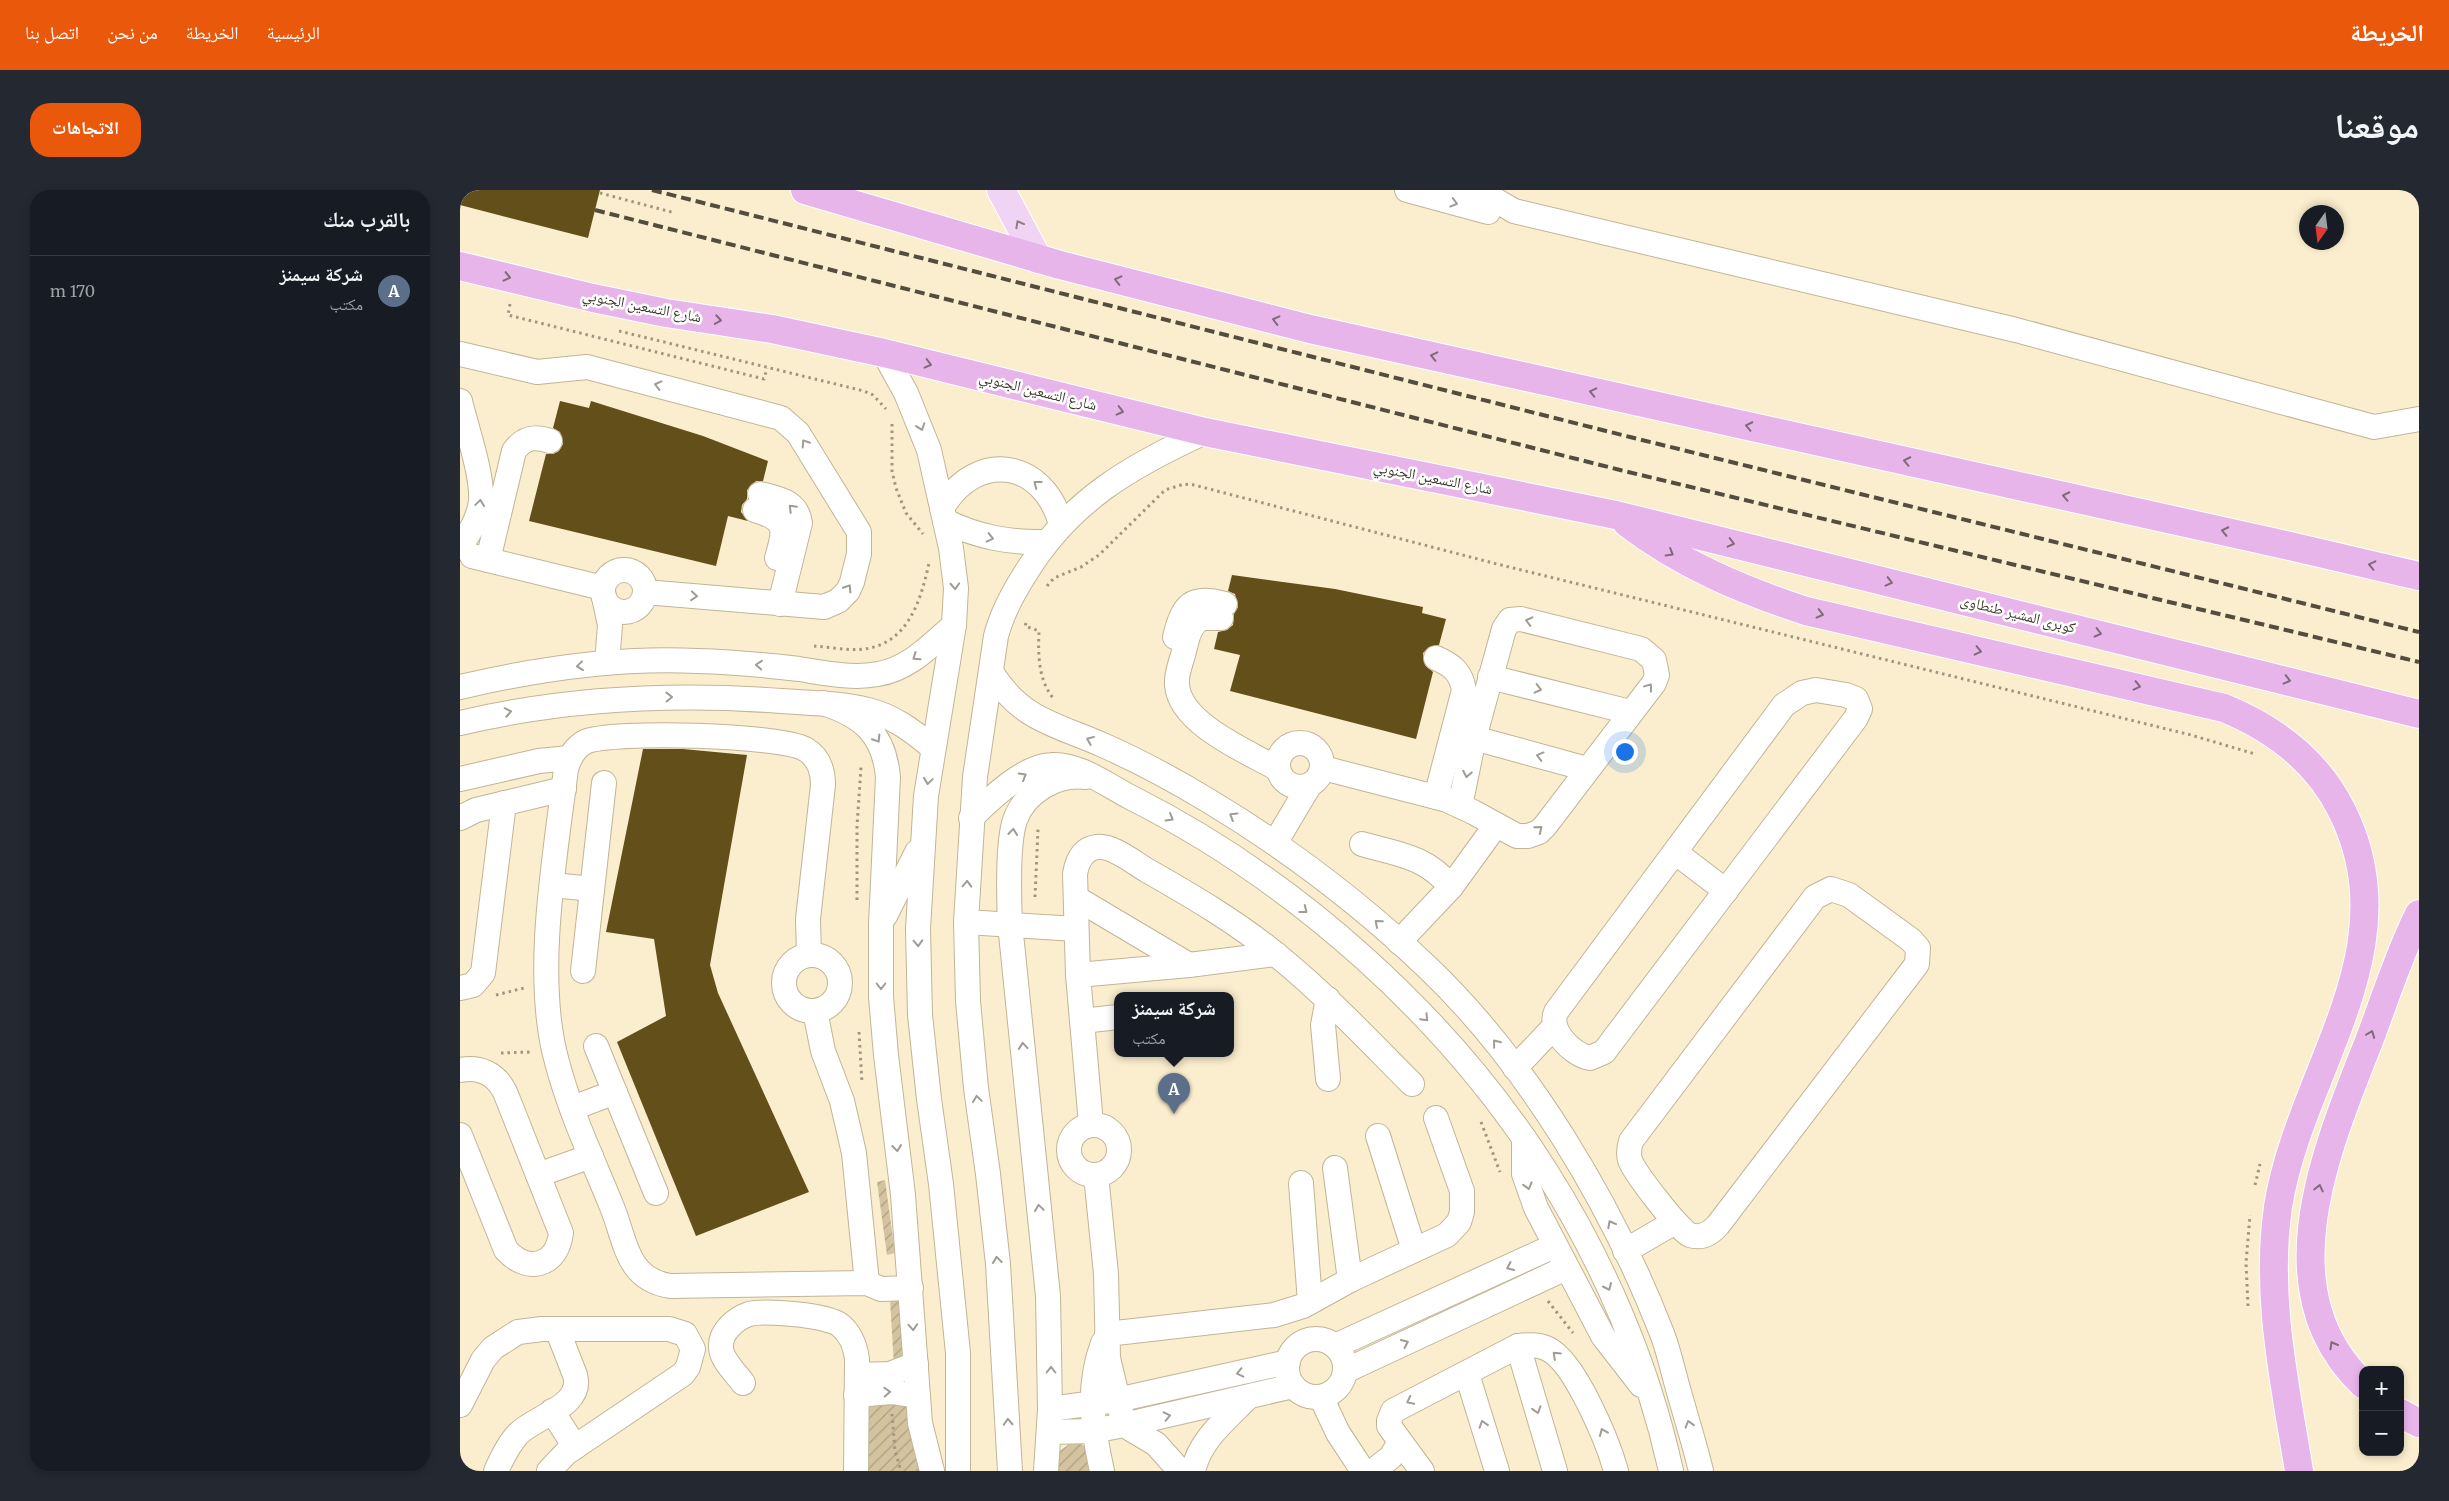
<!DOCTYPE html>
<html lang="ar">
<head>
<meta charset="utf-8">
<style>
	:root { --surface:#171b24; --page:#242831; --text:#f1f3f6; --muted:#9ea1a6; --line:#363941; --accent:#ea580c }
	body { margin:0; font-family:Merriweather,"Noto Naskh Arabic",serif; background:var(--page); color:var(--text); direction:rtl }
	.controls { position:absolute; right:15px; bottom:15px; display:grid; overflow:hidden; border-radius:10px; box-shadow:0 2px 8px #0003 }
	.controls button { width:45px; height:45px; display:grid; place-items:center; padding:0; border:0; border-bottom:1px solid var(--line); background:var(--surface); color:var(--text); font:25px sans-serif }
	.compass { position:absolute; left:1839px; top:15px; width:45px; height:45px; border-radius:50%; background:var(--surface); box-shadow:0 2px 8px #0003; rotate:194deg }
	.you { position:absolute; left:1164px; top:561px; width:18px; height:18px; margin:-12px; border:4px solid #fff; border-radius:50%; background:#1a73e8; box-shadow:0 0 0 8px #1a73e833 }
	.badge { display:grid; place-items:center; width:32px; height:32px; border-radius:50%; background:var(--accent); color:#fff; font-size:16px; font-weight:700 }
	.pin { position:absolute; translate:-50% -41px; filter:drop-shadow(0 1px 2px #0008) }
	.pin::after { content:''; position:absolute; top:26px; width:18px; height:15px; background:inherit; clip-path:polygon(0 0,100% 0,50% 100%) }
	.popup { position:absolute; left:654px; top:802px; width:120px; height:65px; box-sizing:border-box; display:grid; place-content:center; border-radius:10px; background:var(--surface); filter:drop-shadow(0 1px 4px #0005); font-size:16px; white-space:nowrap; color:var(--muted) }
	.popup b { font-size:19px; color:var(--text) }
	.popup::after { content:''; position:absolute; left:50%; top:100%; margin-left:-10px; border:10px solid transparent; border-top-color:var(--surface) }
	.list { margin:0; padding:0; list-style:none }
	h2 { display:flex; justify-content:space-between; align-items:center; height:65px; margin:0; padding:0 20px; font-size:21px }
	h2 small { font-size:16px; font-weight:400; color:var(--muted) }
	.list li { display:grid; grid-template-columns:32px 1fr auto; gap:15px; align-items:center; box-sizing:border-box; height:70px; padding:0 20px; border-top:1px solid var(--line) }
	.list b { display:block; font-size:19px; white-space:nowrap }
	.list p { margin:0; font-size:16px; white-space:nowrap; color:var(--muted) }
	.list em { font-size:16px; font-style:normal; color:var(--muted) }
	.map { position:relative; flex:none; width:1959px; height:1281px; overflow:hidden; direction:ltr; border-radius:20px }
	header { display:flex; align-items:center; gap:30px; box-sizing:border-box; height:70px; padding:0 25px; background:var(--accent); color:#fff }
	header strong { font-size:24px }
	nav { display:flex; gap:28px; margin-inline-start:auto; font-size:18px }
	.intro { display:flex; align-items:center; justify-content:space-between; box-sizing:border-box; height:120px; padding:0 30px }
	h1 { margin:0; font-size:35px }
	.button { padding:12px 22px; border-radius:20px; background:var(--accent); color:#fff; font-size:18px; font-weight:700 }
	main { display:flex; gap:30px; padding:0 30px }
	aside { flex:1; background:var(--surface); border-radius:20px; box-shadow:0 2px 8px #0003 }
	.map>svg:first-child { display:block }
	.garden { fill:url(#garden-furrows) }
	.building { fill:#634f19 }
	.lines { fill:none; stroke-linecap:round; stroke-linejoin:round }
	.minor-casing { stroke:#c1b597; stroke-width:26 }
	.major-casing { stroke:#fff; stroke-width:30 }
	.highway-casing { stroke:#fff; stroke-width:30 }
	.path { stroke:#9f967f; stroke-width:3; stroke-dasharray:2.5 4; stroke-linecap:butt }
	.minor { stroke:#fff; stroke-width:24 }
	.major { stroke:#f1d3f3; stroke-width:28 }
	.highway { stroke:#e8b5eb; stroke-width:28 }
	.rail { stroke:#534d3e; stroke-width:4; stroke-dasharray:10 5; stroke-linecap:butt }
	.oneway { stroke:#9e9c95 }
	.oneway2 { stroke:#8e7e85 }
	.oneway3 { stroke:#816a78 }
	.labels { text-anchor:middle; stroke-width:5; stroke-linejoin:round; paint-order:stroke }
	.street-label { font-size:15px; fill:#3d382b; stroke:#fff }
</style>
</head>
<body>
<header>
<strong>الخريطة</strong>
<nav><a>الرئيسية</a><a>الخريطة</a><a>من نحن</a><a>اتصل بنا</a></nav>
</header>
<div class="intro"><h1>موقعنا</h1><a class="button">الاتجاهات</a></div>
<main>
<div class="map">
<svg width="1959" height="1281" viewBox="0 0 1959 1281">
	<defs>
		<pattern id="garden-furrows" width="10" height="10" patternUnits="userSpaceOnUse" patternTransform="scale(1.25)"><rect width="10" height="10" fill="#d3c49f"/><path d="M-1 1l2-2M0 10L10 0M9 11l2-2" fill="none" stroke="#aca082"/></pattern>
	</defs>
	<rect width="100%" height="100%" fill="#fbeece"/>
	<!-- garden -->
	<g class="garden">
		<polygon points="425,990 435,1063 427,1065 417,992"/>
		<polygon points="430,1109 438,1109 444,1112 450,1167 434,1177"/>
		<polygon points="418,1212 450,1214 463,1281 408,1281 407,1219"/>
		<path d="M 612,1252 C 632,1255 628,1263 631,1281 L 593,1281 L 597,1263 Z"/>
	</g>
	<!-- building -->
	<g class="building">
		<polygon points="0,0 140,0 128,48 0,15"/>
		<polygon points="100,211 129,218 131,211 243,246 308,271 303,291 296,291 287,300 287,309 282,315 281,322 288,331 268,326 256,376 69,331 86,264 93,264 99,261 103,254 100,242 93,238"/>
		<polygon points="772,385 875,399 963,417 962,423 986,429 979,455 969,457 963,463 965,475 973,482 956,549 770,501 780,465 754,459 758,442 767,440 773,435 774,424 778,417 775,404 768,401"/>
		<polygon points="183,559 223,559 287,565 250,775 258,803 349,1002 236,1046 157,852 206,826 194,749 146,742"/>
	</g>
	<g class="lines">
		<!-- minor casing -->
		<g class="minor-casing">
			<g id="minor">
				<polyline points="947,0 1028,22"/>
				<polyline points="1006,0 1030,7 1054,21 1556,140 1914,237 1959,229"/>
				<polyline points="424,163 446,203 469,260 491,358 496,398 494,435 466,606 458,739 460,825 469,909 481,994 498,1163 498,1281"/>
				<polyline points="0,164 77,182 127,177 321,228 338,243 399,342 399,364 392,392 388,401 378,411 364,417 185,402"/>
				<path d="M 0,211 C 6,237 23,285 21,311 C 19,328 10,342 0,357"/>
				<path d="M 300,304 C 319,309 337,311 340,333 L 320,414"/>
				<path d="M 482,318 C 516,260 583,269 601,334"/>
				<path d="M 295,320 C 327,330 326,338 317,368"/>
				<path d="M 485,331 C 518,347 549,353 586,352"/>
				<polyline points="12,366 143,398"/>
				<path d="M 28,370 L 54,261 C 64,247 75,246 90,251"/>
				<circle cx="164" cy="401" r="21"/>
				<polyline points="144,407 150,435 147,473"/>
				<path d="M 761,428 L 741,428 C 728,436 727,451 723,465 C 720,475 716,485 717,495 C 720,534 788,562 818,579"/>
				<path d="M 715,447 C 723,415 731,404 765,414"/>
				<path d="M 976,468 C 992,475 1001,482 1004,500 L 976,607"/>
				<path d="M 531,482 C 562,531 596,534 645,556 C 681,572 716,591 749,611 C 827,658 901,714 967,777 C 1067,872 1151,1013 1201,1141 C 1208,1158 1212,1177 1217,1195 C 1225,1224 1234,1252 1241,1281"/>
				<polyline points="1030,487 1170,522"/>
				<path d="M 0,497 C 77,479 158,467 237,471 C 271,472 305,475 339,479 C 365,483 392,489 418,484 C 449,479 471,455 494,435"/>
				<path d="M 1356,500 L 1386,505 L 1396,509 L 1400,519 L 1396,528 L 1144,862 L 1130,868 C 1112,865 1088,840 1096,822 L 1324,515 L 1342,503 Z"/>
				<path d="M 363,513 C 403,526 424,544 428,587 L 421,734 L 421,807 L 426,865 L 443,1005 L 460,1233 L 472,1281"/>
				<path d="M 0,533 C 106,508 213,503 321,511 C 350,513 380,513 408,520 C 433,526 453,541 473,558"/>
				<polyline points="1014,548 1127,579"/>
				<circle cx="840" cy="575" r="22"/>
				<polyline points="863,578 987,610 1013,622 1057,646 1068,646 1079,642 1085,636 1194,493 1197,485 1194,470 1181,459 1061,429 1050,430 1044,439 1014,548 1000,616"/>
				<polyline points="0,589 79,571 109,568"/>
				<polyline points="0,628 16,620 104,599"/>
				<path d="M 511,628 C 530,609 564,576 591,575 C 618,573 647,595 670,607 C 835,690 989,827 1087,983 C 1144,1073 1188,1176 1211,1281"/>
				<polyline points="815,653 849,596"/>
				<path d="M 902,654 C 937,664 966,666 991,697"/>
				<polyline points="1216,663 1266,701"/>
				<polyline points="93,695 132,699"/>
				<path d="M 1371,699 L 1389,705 L 1451,750 L 1458,758 L 1457,774 L 1258,1035 C 1251,1043 1242,1049 1230,1045 C 1220,1042 1174,982 1170,970 C 1168,963 1169,958 1171,951 L 1355,707 Z"/>
				<polyline points="616,708 729,775"/>
				<polyline points="425,726 457,662"/>
				<polyline points="506,732 616,739"/>
				<polyline points="939,752 991,697 1036,635"/>
				<path d="M 349,765 L 348,729 L 363,595 C 363,581 359,567 345,559 C 321,545 152,540 125,552 C 114,558 109,568 106,579 C 95,667 73,787 97,872 C 110,922 133,970 152,1017 C 166,1051 166,1089 210,1096 L 407,1093 L 421,1099 L 451,1098"/>
				<circle cx="352" cy="793" r="28"/>
				<polyline points="123,781 144,593"/>
				<polyline points="618,785 729,775 816,764"/>
				<polyline points="0,798 13,795 23,783 44,613"/>
				<polyline points="355,821 363,861 382,911 394,963 407,1093"/>
				<polyline points="622,831 658,827"/>
				<polyline points="136,856 196,1003"/>
				<polyline points="1055,878 1094,837"/>
				<path d="M 0,880 C 20,876 36,884 45,902 L 101,1043 C 97,1076 68,1084 46,1060 L 0,945"/>
				<polyline points="868,889 863,835 868,809"/>
				<polyline points="113,918 155,902"/>
				<path d="M 631,934 L 618,785 L 615,684 C 617,672 622,659 637,657 C 653,655 674,673 688,681 C 732,706 778,733 818,766 C 866,805 908,850 952,894"/>
				<circle cx="634" cy="960" r="25"/>
				<polyline points="918,946 954,1060"/>
				<polyline points="1064,948 1064,984 1076,1018 1143,1146 1181,1195"/>
				<polyline points="875,978 890,1090"/>
				<polyline points="78,985 131,966"/>
				<polyline points="636,985 646,1084 648,1168 664,1235 696,1254 720,1281"/>
				<polyline points="841,993 850,1112"/>
				<polyline points="1165,1061 1215,1032"/>
				<polyline points="647,1144 814,1125 843,1116 890,1090 987,1045 999,1032 1002,1022 1002,1001 976,928"/>
				<circle cx="856" cy="1178" r="29"/>
				<polyline points="875,1156 1094,1056"/>
				<polyline points="1058,1156 1095,1281"/>
				<polyline points="885,1181 1106,1078"/>
				<polyline points="1007,1184 1037,1281"/>
				<polyline points="397,1185 430,1184 456,1174"/>
				<path d="M 283,1193 C 276,1183 261,1170 261,1157 C 260,1142 275,1129 289,1124 C 305,1120 367,1125 380,1135 C 391,1144 395,1155 397,1169 L 396,1281"/>
				<polyline points="396,1205 431,1202 458,1206"/>
				<polyline points="861,1207 878,1243 903,1281"/>
				<polyline points="0,1215 23,1170 33,1158 58,1142 82,1139 209,1139 225,1144 233,1159 228,1177 223,1184 106,1263 89,1281"/>
				<polyline points="590,1219 657,1210 828,1172"/>
				<polyline points="92,1221 115,1257"/>
				<polyline points="590,1242 633,1241 664,1235 833,1196"/>
				<path d="M 36,1281 C 42,1268 48,1255 58,1244 C 76,1226 124,1216 115,1185 L 97,1139"/>
				<path d="M 550,1281 L 538,1074 L 528,984 L 516,898 L 508,811 L 506,732 L 515,587 L 536,446 C 542,423 554,401 567,381 C 611,310 671,276 745,242"/>
				<path d="M 586,1281 L 590,1219 L 588,1106 L 550,734 C 549,709 547,653 555,630 C 565,602 597,583 626,587"/>
				<path d="M 642,1281 C 632,1237 627,1196 643,1153"/>
				<path d="M 733,1281 C 740,1249 767,1229 788,1207"/>
				<polyline points="913,1281 931,1267 940,1252"/>
				<path d="M 962,1281 L 929,1236 L 929,1231 L 933,1221 L 1058,1156 C 1068,1155 1078,1154 1088,1159 C 1115,1172 1148,1252 1156,1281"/>
			</g>
		</g>
		<!-- major casing -->
		<g class="major-casing">
			<polyline id="major" points="541,0 578,69"/>
		</g>
		<!-- highway casing -->
		<g class="highway-casing">
			<g id="highway">
				<polyline points="345,0 600,75 850,139 1812,352 1959,386"/>
				<polyline points="0,76 133,108 206,123 312,139 424,163 745,242 1156,325 1959,524"/>
				<path d="M 1167,333 C 1220,374 1282,400 1346,421 L 1764,518 C 1815,539 1858,572 1882,621 C 1952,760 1839,882 1818,1017 C 1805,1106 1825,1194 1839,1281"/>
				<path d="M 1903,1194 C 1804,1100 1868,956 1909,851 C 1925,809 1939,764 1959,724"/>
				<polyline points="1940,1223 1959,1233"/>
			</g>
		</g>
		<!-- path -->
		<g class="path">
			<polyline points="140,3 215,23"/>
			<polyline points="50,114 48,125 304,189 307,178"/>
			<polyline points="159,141 404,201 413,205 426,219"/>
			<polyline points="432,234 432,281 436,298 446,323 463,344"/>
			<polyline points="587,396 594,388 621,377 639,365 705,300 724,294 734,295 1037,374 1731,545 1795,564"/>
			<path d="M 566,433 L 565,436 L 579,441 C 578,464 578,489 593,508"/>
			<path d="M 354,456 C 370,457 388,461 404,459 C 448,454 461,410 469,373"/>
			<polyline points="575,707 578,639"/>
			<polyline points="397,710 397,636 401,577"/>
			<polyline points="36,805 64,798"/>
			<polyline points="399,842 402,893"/>
			<polyline points="41,863 72,862"/>
			<polyline points="1021,932 1040,982"/>
			<polyline points="1795,995 1800,974"/>
			<polyline points="1088,1111 1113,1143"/>
			<polyline points="1788,1116 1786,1073 1790,1025"/>
			<polyline points="432,1224 435,1261 441,1281"/>
		</g>
		<!-- minor -->
		<use href="#minor" class="minor"/>
		<!-- major -->
		<use href="#major" class="major"/>
		<!-- highway -->
		<use href="#highway" class="highway"/>
		<!-- rail -->
		<g class="rail">
			<polyline points="192,0 1170,247 1959,442"/>
			<polyline points="135,20 1160,280 1959,472"/>
		</g>
	</g>
	<!-- one-way arrows -->
	<defs><path id="oneway-chevron" d="M-2-3.5L2.5 0L-2 3.5" fill="none" stroke-width="1.6" stroke-linecap="round" stroke-linejoin="round" transform="scale(1.25)"/></defs>
	<g class="oneway">
		<use href="#oneway-chevron" transform="translate(994 13) rotate(16)"/>
		<use href="#oneway-chevron" transform="translate(198 195) rotate(-166)"/>
		<use href="#oneway-chevron" transform="translate(461 237) rotate(71)"/>
		<use href="#oneway-chevron" transform="translate(345 253) rotate(-123)"/>
		<use href="#oneway-chevron" transform="translate(577 294) rotate(-142)"/>
		<use href="#oneway-chevron" transform="translate(20 313) rotate(-82)"/>
		<use href="#oneway-chevron" transform="translate(332 318) rotate(-135)"/>
		<use href="#oneway-chevron" transform="translate(530 348) rotate(13)"/>
		<use href="#oneway-chevron" transform="translate(495 396) rotate(87)"/>
		<use href="#oneway-chevron" transform="translate(388 398) rotate(-58)"/>
		<use href="#oneway-chevron" transform="translate(234 406) rotate(5)"/>
		<use href="#oneway-chevron" transform="translate(1069 431) rotate(-166)"/>
		<use href="#oneway-chevron" transform="translate(456 467) rotate(145)"/>
		<use href="#oneway-chevron" transform="translate(299 475) rotate(-176)"/>
		<use href="#oneway-chevron" transform="translate(120 476) rotate(173)"/>
		<use href="#oneway-chevron" transform="translate(1189 497) rotate(-53)"/>
		<use href="#oneway-chevron" transform="translate(1078 499) rotate(14)"/>
		<use href="#oneway-chevron" transform="translate(209 507) rotate(-1)"/>
		<use href="#oneway-chevron" transform="translate(48 522) rotate(-11)"/>
		<use href="#oneway-chevron" transform="translate(417 549) rotate(58)"/>
		<use href="#oneway-chevron" transform="translate(630 550) rotate(-158)"/>
		<use href="#oneway-chevron" transform="translate(1080 566) rotate(-165)"/>
		<use href="#oneway-chevron" transform="translate(1007 584) rotate(101)"/>
		<use href="#oneway-chevron" transform="translate(563 586) rotate(-30)"/>
		<use href="#oneway-chevron" transform="translate(468 591) rotate(98)"/>
		<use href="#oneway-chevron" transform="translate(773 626) rotate(-148)"/>
		<use href="#oneway-chevron" transform="translate(710 628) rotate(30)"/>
		<use href="#oneway-chevron" transform="translate(1079 639) rotate(-39)"/>
		<use href="#oneway-chevron" transform="translate(553 642) rotate(-84)"/>
		<use href="#oneway-chevron" transform="translate(507 694) rotate(-88)"/>
		<use href="#oneway-chevron" transform="translate(844 720) rotate(38)"/>
		<use href="#oneway-chevron" transform="translate(918 733) rotate(-139)"/>
		<use href="#oneway-chevron" transform="translate(458 753) rotate(88)"/>
		<use href="#oneway-chevron" transform="translate(421 796) rotate(90)"/>
		<use href="#oneway-chevron" transform="translate(965 828) rotate(46)"/>
		<use href="#oneway-chevron" transform="translate(1036 853) rotate(-129)"/>
		<use href="#oneway-chevron" transform="translate(563 856) rotate(-95)"/>
		<use href="#oneway-chevron" transform="translate(517 909) rotate(-98)"/>
		<use href="#oneway-chevron" transform="translate(437 958) rotate(83)"/>
		<use href="#oneway-chevron" transform="translate(1068 996) rotate(75)"/>
		<use href="#oneway-chevron" transform="translate(579 1018) rotate(-98)"/>
		<use href="#oneway-chevron" transform="translate(1151 1034) rotate(-118)"/>
		<use href="#oneway-chevron" transform="translate(537 1070) rotate(-96)"/>
		<use href="#oneway-chevron" transform="translate(1050 1077) rotate(156)"/>
		<use href="#oneway-chevron" transform="translate(1148 1097) rotate(66)"/>
		<use href="#oneway-chevron" transform="translate(453 1137) rotate(86)"/>
		<use href="#oneway-chevron" transform="translate(945 1153) rotate(-25)"/>
		<use href="#oneway-chevron" transform="translate(1096 1165) rotate(-137)"/>
		<use href="#oneway-chevron" transform="translate(591 1180) rotate(-90)"/>
		<use href="#oneway-chevron" transform="translate(780 1183) rotate(167)"/>
		<use href="#oneway-chevron" transform="translate(427 1202) rotate(-3)"/>
		<use href="#oneway-chevron" transform="translate(950 1211) rotate(154)"/>
		<use href="#oneway-chevron" transform="translate(1077 1220) rotate(73)"/>
		<use href="#oneway-chevron" transform="translate(707 1226) rotate(-13)"/>
		<use href="#oneway-chevron" transform="translate(548 1232) rotate(-93)"/>
		<use href="#oneway-chevron" transform="translate(1023 1234) rotate(-107)"/>
		<use href="#oneway-chevron" transform="translate(1229 1234) rotate(-107)"/>
		<use href="#oneway-chevron" transform="translate(1143 1242) rotate(-113)"/>
	</g>
	<use class="oneway2" href="#oneway-chevron" transform="translate(559 34) rotate(-119)"/>
	<g class="oneway3">
		<use href="#oneway-chevron" transform="translate(47 87) rotate(13)"/>
		<use href="#oneway-chevron" transform="translate(658 90) rotate(-166)"/>
		<use href="#oneway-chevron" transform="translate(258 130) rotate(9)"/>
		<use href="#oneway-chevron" transform="translate(816 130) rotate(-166)"/>
		<use href="#oneway-chevron" transform="translate(974 166) rotate(-167)"/>
		<use href="#oneway-chevron" transform="translate(468 174) rotate(14)"/>
		<use href="#oneway-chevron" transform="translate(1133 202) rotate(-167)"/>
		<use href="#oneway-chevron" transform="translate(660 221) rotate(14)"/>
		<use href="#oneway-chevron" transform="translate(1289 236) rotate(-168)"/>
		<use href="#oneway-chevron" transform="translate(1447 271) rotate(-168)"/>
		<use href="#oneway-chevron" transform="translate(1606 306) rotate(-168)"/>
		<use href="#oneway-chevron" transform="translate(1765 341) rotate(-168)"/>
		<use href="#oneway-chevron" transform="translate(1271 353) rotate(14)"/>
		<use href="#oneway-chevron" transform="translate(1210 363) rotate(31)"/>
		<use href="#oneway-chevron" transform="translate(1912 375) rotate(-167)"/>
		<use href="#oneway-chevron" transform="translate(1429 392) rotate(14)"/>
		<use href="#oneway-chevron" transform="translate(1360 424) rotate(14)"/>
		<use href="#oneway-chevron" transform="translate(1638 443) rotate(14)"/>
		<use href="#oneway-chevron" transform="translate(1518 461) rotate(13)"/>
		<use href="#oneway-chevron" transform="translate(1827 490) rotate(14)"/>
		<use href="#oneway-chevron" transform="translate(1677 496) rotate(13)"/>
		<use href="#oneway-chevron" transform="translate(1911 844) rotate(-69)"/>
		<use href="#oneway-chevron" transform="translate(1859 998) rotate(-77)"/>
		<use href="#oneway-chevron" transform="translate(1873 1155) rotate(-120)"/>
	</g>
	<g class="labels">
		<!-- street labels -->
		<g class="street-label">
			<text transform="translate(182 116) rotate(11)" y="5">شارع التسعين الجنوبي</text>
			<text transform="translate(578 201) rotate(14)" y="5">شارع التسعين الجنوبي</text>
			<text transform="translate(973 288) rotate(11)" y="5">شارع التسعين الجنوبي</text>
			<text transform="translate(1558 424) rotate(14)" y="5">كوبرى المشير طنطاوى</text>
		</g>
	</g>
</svg>
<div class="controls">
<button>+</button>
<button>−</button>
</div>
<svg class="compass" viewBox="-18 -18 36 36"><path d="M0-13l5 13h-10z" fill="#e53935"/><path d="M0 13l5-13h-10z" fill="#9ea1a6"/></svg>
<div class="you"></div>
<div class="pin badge" style="left:714px;top:924px;background:#5c6f8a">A</div>
<div class="popup"><b>شركة سيمنز</b>مكتب</div>
</div>
<aside>
<h2>بالقرب منك<small></small></h2>
<ul class="list">
<li><span class="badge" style="background:#5c6f8a">A</span><div><b>شركة سيمنز</b><p>مكتب</p></div><em>170 m</em></li>
</ul>
</aside>
</main>
</body>
</html>
